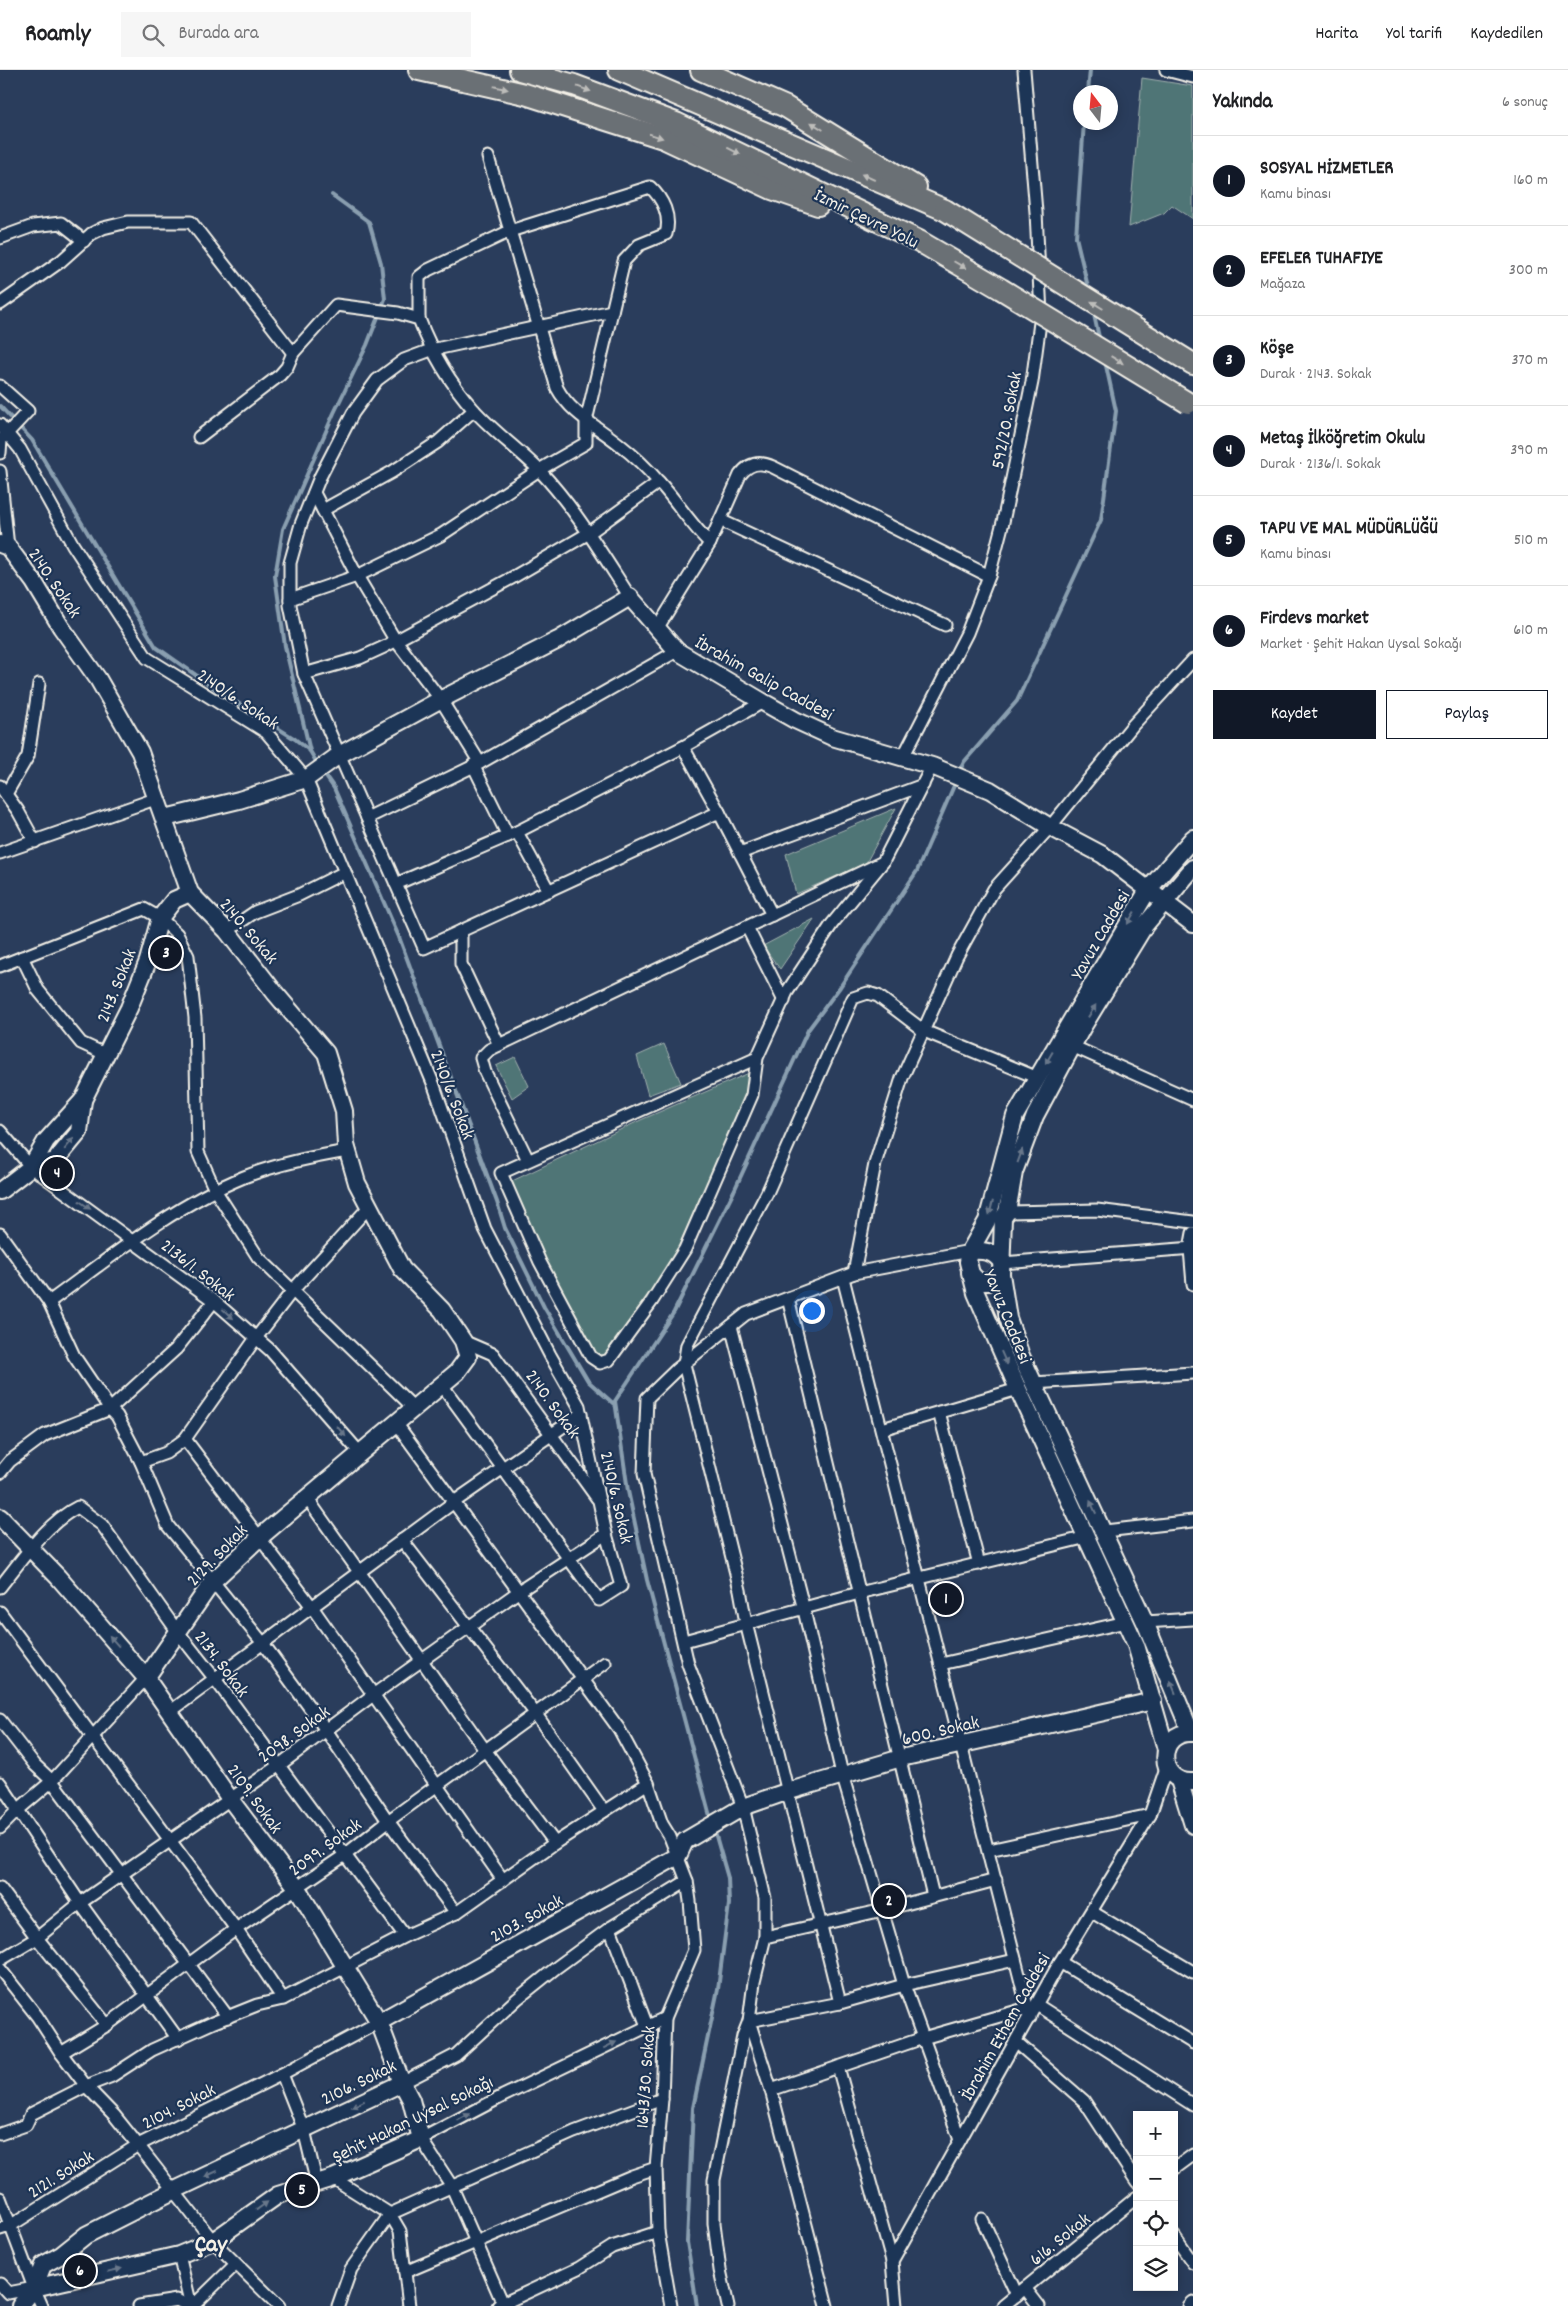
<!DOCTYPE html>
<html lang="tr">
<head>
<meta charset="utf-8">
<style>
	:root { --surface:#fff; --page:#f6f6f6; --text:#202124; --muted:#757577; --line:#e0e0e0; --accent:#111827 }
	body { margin:0; font-family:Dekko,sans-serif; background:var(--page); color:var(--text) }
	.controls { position:absolute; right:15px; bottom:15px; display:grid; overflow:hidden; border-radius:0px; box-shadow:0 2px 12px #0003 }
	.controls button { width:45px; height:45px; display:grid; place-items:center; padding:0; border:0; border-bottom:1px solid var(--line); background:var(--surface); color:var(--text); font:25px sans-serif }
	.compass { position:absolute; left:1073px; top:15px; width:45px; height:45px; border-radius:50%; background:var(--surface); box-shadow:0 2px 12px #0003; rotate:344deg }
	.you { position:absolute; left:811px; top:1240px; width:18px; height:18px; margin:-12px; border:4px solid #fff; border-radius:50%; background:#1a73e8; box-shadow:0 0 0 8px #1a73e833 }
	.badge { display:grid; place-items:center; width:32px; height:32px; border-radius:50%; background:var(--accent); color:#fff; font-size:16px; font-weight:700 }
	.pin { position:absolute; translate:-50% -50%; border:2px solid #fff; box-shadow:0 1px 5px #0006 }
	.list { margin:0; padding:0; list-style:none }
	h2 { display:flex; justify-content:space-between; align-items:center; height:65px; margin:0; padding:0 20px; font-size:21px }
	h2 small { font-size:16px; font-weight:400; color:var(--muted) }
	.list li { display:grid; grid-template-columns:32px 1fr auto; gap:15px; align-items:center; box-sizing:border-box; height:90px; padding:0 20px; border-top:1px solid var(--line) }
	.list b { display:block; font-size:19px; white-space:nowrap }
	.list p { margin:0; font-size:16px; white-space:nowrap; color:var(--muted) }
	.list em { font-size:16px; font-style:normal; color:var(--muted) }
	.actions { display:flex; gap:10px; padding:15px 20px }
	.actions a { flex:1; padding:11px 0; border:1px solid var(--accent); border-radius:0px; text-align:center; font-size:18px; color:var(--accent) }
	.actions .main { background:var(--accent); color:#fff }
	.icon { flex:none; width:28px; height:28px; fill:none; stroke:currentColor; stroke-width:2; stroke-linecap:round; stroke-linejoin:round }
	.map { position:relative; flex:none; width:1193px; height:2236px; overflow:hidden }
	header { display:flex; align-items:center; gap:30px; box-sizing:border-box; height:70px; padding:0 25px; background:var(--surface); border-bottom:1px solid var(--line) }
	header strong { font-size:24px }
	nav { display:flex; gap:28px; margin-inline-start:auto; font-size:18px }
	.search { width:350px; height:45px; background:var(--page); display:flex; align-items:center; gap:12px; box-sizing:border-box; padding:0 18px; border-radius:0px; color:var(--muted); font-size:19px }
	main { display:flex }
	aside { flex:1; background:var(--surface) }
	.map>svg:first-child { display:block }
	.green { fill:#507476; stroke:#a2b2af }
	.lines { fill:none; stroke-linecap:round; stroke-linejoin:round }
	.stream { stroke:#8a9fb0; stroke-width:4 }
	.street-casing { stroke:#f4f1e8; stroke-width:15 }
	.secondary-casing { stroke:#f4f1e8; stroke-width:20 }
	.highway-casing { stroke:#f4f1e8; stroke-width:24 }
	.street { stroke:#1d3557; stroke-width:11 }
	.secondary { stroke:#1d3557; stroke-width:16 }
	.highway { stroke:#6b6f75; stroke-width:20 }
	.highway-bridge-casing { stroke:#f4f1e8; stroke-width:24; stroke-linecap:butt }
	.highway-bridge { stroke:#6b6f75; stroke-width:20 }
	.oneway { fill:#bdbdba }
	.oneway2 { fill:#68778a }
	.labels { text-anchor:middle; stroke-width:4.5; stroke-linejoin:round; paint-order:stroke }
	.street-label { font-size:19px; fill:#f4f1e8; stroke:#1d3557 }
	.district-label { font-size:24px; font-weight:bold; fill:#f4f1e8; stroke:#1d3557 }
</style>
</head>
<body>
<header>
<strong>Roamly</strong>
<div class="search"><svg class="icon" aria-label="search" viewBox="0 0 24 24"><circle cx="10" cy="10" r="6"/><path d="M15 15l6 6"/></svg>Burada ara</div>
<nav><a>Harita</a><a>Yol tarifi</a><a>Kaydedilen</a></nav>
</header>
<main>
<div class="map">
<svg width="1193" height="2236" viewBox="0 0 1193 2236">
	<rect width="100%" height="100%" fill="#2a3d5c"/>
	<filter id="ink" filterUnits="userSpaceOnUse"><feTurbulence type="fractalNoise" baseFrequency=".02" numOctaves="2"/><feDisplacementMap in="SourceGraphic" scale="10" xChannelSelector="R" yChannelSelector="G"/><feConvolveMatrix kernelMatrix="1 2 1 2 8 2 1 2 1" color-interpolation-filters="sRGB"/></filter>
	<g filter="url(#ink)">
		<!-- green -->
		<g class="green">
			<polygon points="1142,8 1193,16 1193,149 1172,135 1164,143 1129,157"/>
			<polygon points="896,738 866,793 796,824 786,784"/>
			<polygon points="814,849 780,899 763,876"/>
			<polygon points="664,974 681,1013 648,1025 637,986"/>
			<polygon points="515,987 529,1016 512,1028 496,996"/>
			<polygon points="749,1003 747,1025 669,1197 612,1279 605,1285 597,1284 552,1206 510,1112 643,1049"/>
		</g>
		<g class="lines">
			<!-- stream -->
			<g class="stream">
				<polyline points="1088,22 1090,0"/>
				<polyline points="1084,52 1076,167 1089,221"/>
				<polyline points="1093,240 1100,272"/>
				<polyline points="0,336 32,370 156,577 217,620 295,669 310,681 318,695"/>
				<polyline points="310,681 285,576 275,506 283,459 334,343 367,275 385,229 381,193 369,152 332,125"/>
				<polyline points="322,701 334,718 399,867 497,1132 505,1158 544,1237 588,1311 615,1335"/>
				<polyline points="959,702 964,692 1017,631 1101,450 1116,341 1105,291"/>
				<polyline points="711,1750 647,1510 628,1421 615,1331 674,1242 734,1121 808,960 840,917 917,801 956,711"/>
				<polyline points="697,2236 687,2172 693,2038 718,1919 729,1834 728,1808 714,1759"/>
			</g>
			<!-- street casing -->
			<g class="street-casing">
				<g id="street">
					<polyline points="1166,0 1193,7"/>
					<path d="M 488,87 L 557,318 C 571,344 597,356 619,374 C 633,385 647,398 658,411 C 677,431 690,454 710,473"/>
					<polyline points="0,168 33,156 61,153 84,171"/>
					<polyline points="0,234 61,191 91,164 103,158 128,152 191,152 293,283"/>
					<polyline points="612,241 431,280 404,290 377,310 353,343 320,407 301,454 290,493 290,535 304,604 424,878 719,742 683,677 763,632"/>
					<polyline points="0,316 28,341 1,370 0,383"/>
					<polyline points="0,355 20,379 73,475 147,588 266,662 306,709 433,1013 485,1159 550,1285 579,1336 606,1464 621,1516 599,1530 442,1315"/>
					<path d="M 199,367 L 280,305 L 287,297 L 293,283 L 336,235 L 398,243 L 419,249 C 432,283 450,313 474,340 C 494,362 518,379 539,400 C 575,438 602,484 630,527"/>
					<polyline points="0,401 8,477"/>
					<polyline points="314,423 357,506 394,568 441,630 480,693 677,581"/>
					<polyline points="323,440 392,402 438,372 474,340"/>
					<polyline points="720,450 945,555"/>
					<path d="M 290,529 L 357,506 L 441,465 L 539,400 L 586,373 L 586,351 L 624,191 L 639,175 L 666,164 C 671,146 663,129 650,117 L 510,161 L 428,200 L 419,207 L 419,249"/>
					<path d="M 658,557 L 710,473 L 740,405 C 749,393 760,391 773,397 L 989,506"/>
					<polyline points="304,604 360,588 384,577 510,509 589,463 659,412"/>
					<polyline points="903,687 967,563 989,506 1003,452 1032,312 1041,245 1036,142 1024,0"/>
					<polyline points="473,695 508,766"/>
					<polyline points="0,716 18,741 35,772"/>
					<polyline points="6,724 28,686 39,614"/>
					<polyline points="719,742 772,845"/>
					<polyline points="367,748 480,693"/>
					<polyline points="517,762 549,821"/>
					<polyline points="0,783 158,728"/>
					<polyline points="740,783 923,715"/>
					<polyline points="396,814 517,762 683,677"/>
					<polyline points="747,857 784,931"/>
					<polyline points="227,861 255,842 299,825 345,802"/>
					<polyline points="461,861 461,894 499,975 883,792 932,696"/>
					<polyline points="22,887 38,920 81,973 107,985"/>
					<polyline points="0,896 144,839 160,848 177,864 188,886 195,948 198,1082 215,1120 258,1187 415,1339"/>
					<polyline points="499,975 489,980 481,988 485,1002 528,1090"/>
					<polyline points="1072,976 1193,1030"/>
					<polyline points="757,988 501,1103 540,1192 591,1287 600,1293 609,1290 652,1231 685,1179 752,1025 757,988 787,922 832,854 883,792"/>
					<polyline points="0,1061 31,1097 214,1231 270,1280 360,1383"/>
					<polyline points="1007,1142 1097,1140 1193,1152"/>
					<polyline points="1193,1163 1190,1179 1193,1214"/>
					<polyline points="0,1164 49,1232 74,1286 110,1339 117,1346 141,1392 168,1456 262,1572 326,1660 388,1751 456,1843"/>
					<polyline points="1002,1193 1193,1178"/>
					<polyline points="854,1203 875,1094 902,1008 957,886 994,819 1050,757 1133,655 1193,590"/>
					<polyline points="843,1208 1030,1948"/>
					<polyline points="788,1228 933,1826"/>
					<path d="M 49,1232 C 111,1187 173,1136 244,1107 C 277,1094 313,1087 347,1081"/>
					<polyline points="731,1256 804,1540 842,1704 904,1915 960,2070"/>
					<polyline points="463,1271 493,1284 597,1428"/>
					<polyline points="1033,1313 1193,1303"/>
					<polyline points="939,1342 979,1494"/>
					<polyline points="396,1353 619,1659 648,1713 662,1754 670,1767 687,1811 690,1831 694,1880 665,1948 662,2029 656,2098 658,2162 671,2236"/>
					<polyline points="882,1359 1018,1319"/>
					<polyline points="185,1369 312,1537 503,1810"/>
					<polyline points="141,1392 166,1383 185,1369 256,1268 293,1220 369,1137"/>
					<polyline points="0,1403 10,1391 45,1365 110,1339 176,1279 214,1231"/>
					<polyline points="307,1428 485,1680 555,1773"/>
					<polyline points="1108,1468 1105,1461 1193,1451"/>
					<polyline points="402,1470 535,1643 604,1741"/>
					<path d="M 0,1517 C 21,1491 47,1452 78,1437 L 102,1455 L 177,1561 L 215,1609 L 405,1866"/>
					<polyline points="0,1542 236,1859 283,1929"/>
					<polyline points="1145,1552 1193,1549"/>
					<polyline points="684,1571 859,1523 1087,1467"/>
					<polyline points="941,1594 1126,1552"/>
					<polyline points="171,1641 454,1432 581,1344"/>
					<polyline points="0,1650 35,1695 52,1711 228,1947"/>
					<polyline points="0,1713 80,1833 178,1969"/>
					<polyline points="0,1758 19,1739 52,1711 146,1608"/>
					<polyline points="989,1780 1150,1745"/>
					<polyline points="0,1818 37,1868 107,1955"/>
					<polyline points="1092,1842 1193,1902"/>
					<polyline points="610,1858 647,1956"/>
					<polyline points="765,1867 883,1840 996,1810"/>
					<polyline points="0,1890 37,1868 80,1833 278,1696 373,1625 518,1522 606,1464"/>
					<polyline points="1060,1892 1193,1973"/>
					<polyline points="0,1899 37,1946 61,1983 86,2016 114,2045 138,2075 282,2004 379,1952"/>
					<polyline points="840,1933 904,1915 1015,1890"/>
					<polyline points="1037,1935 1193,2035"/>
					<polyline points="1028,1938 923,1968 771,2020 749,1951 840,1933 746,1553 740,1520 684,1294 687,1275 767,1123 853,928 868,923 878,926 924,961 1038,1008"/>
					<polyline points="1016,1972 1084,2031 1137,2112"/>
					<polyline points="61,1983 107,1955 236,1859 345,1785 388,1751 605,1593"/>
					<polyline points="838,1997 892,2191"/>
					<polyline points="282,2004 304,2060 317,2114"/>
					<polyline points="402,2013 456,1985 517,1929 557,1897 610,1858 687,1811"/>
					<polyline points="771,2020 827,2236"/>
					<polyline points="0,2064 26,2055 31,2044 86,2016 112,2006 152,1980 212,1953 257,1935 283,1929 405,1866 456,1843 555,1773 648,1713"/>
					<polyline points="1174,2099 1193,2085"/>
					<polyline points="333,2108 390,2144 351,2199 338,2236"/>
					<polyline points="0,2128 34,2218"/>
					<polyline points="982,2149 1017,2225"/>
					<polyline points="0,2159 10,2156 138,2075 213,2171 279,2236"/>
					<polyline points="1174,2166 1193,2193"/>
					<polyline points="179,2185 191,2236"/>
					<polyline points="405,2202 632,2106 656,2098"/>
					<polyline points="0,2214 8,2223 34,2218 42,2236"/>
					<polyline points="1025,2218 1039,2236"/>
					<polyline points="139,2236 177,2230 188,2236"/>
					<polyline points="193,2236 236,2194"/>
					<polyline points="409,2236 400,2161 390,2144 574,2062 662,2029"/>
					<polyline points="498,2236 579,2198 612,2177 658,2162"/>
					<polyline points="504,2236 451,2115 421,2069 503,2026 665,1948"/>
					<polyline points="728,2236 720,2200 714,2153 714,2110 743,1966 749,1951 754,1912 765,1867 765,1828 743,1737 688,1594 644,1404 647,1328 677,1299 746,1244 854,1203 970,1181"/>
					<polyline points="896,2236 892,2191 1060,1892 1150,1745 1166,1698"/>
					<polyline points="1003,2236 1137,2127"/>
					<polyline points="1189,2236 1193,2232"/>
				</g>
			</g>
			<!-- secondary casing -->
			<g class="secondary-casing">
				<g id="secondary">
					<polyline points="0,474 8,477 34,512 61,557 98,609 140,682 190,823 227,861 275,923 326,983 344,1041 346,1075 357,1113 402,1199 442,1240 463,1271 468,1287 457,1302 259,1468 213,1511 146,1608"/>
					<polyline points="165,748 239,730 306,709 339,685 436,632 558,570 630,527 677,581 763,632 795,650 832,667 932,696 990,720 1050,757 1103,785 1193,854"/>
					<polyline points="31,1097 55,1091 79,1062 83,1030"/>
					<polyline points="0,1121 31,1097 46,1071 83,1030 129,938 148,891 160,848 174,830 190,823"/>
					<path d="M 970,1181 C 984,1180 994,1181 1002,1193"/>
					<polyline points="970,1203 979,1212 989,1212 1001,1204"/>
					<polyline points="0,1447 58,1507 146,1608 230,1729 297,1818 379,1952 402,2013 411,2030 421,2069 333,2108 278,2125 213,2171 179,2185 34,2218"/>
					<polyline points="1191,1663 1145,1552 1021,1286 1008,1248 1001,1204 1003,1148 1007,1142 1014,1102 1035,1046 1082,958 1145,855 1193,798"/>
					<path d="M 1193,1663 C 1156,1660 1156,1714 1193,1712"/>
					<polyline points="1166,1679 1136,1575 1018,1319 976,1223 968,1192 970,1181 987,1151 1015,1046 1148,820 1193,768"/>
					<polyline points="1179,1710 1193,1755"/>
					<polyline points="379,1952 678,1786 685,1771 743,1737 786,1722 901,1688 1153,1631"/>
					<polyline points="20,2236 34,2218 43,2195 61,2185 86,2165 175,2120 402,2013"/>
				</g>
			</g>
			<!-- highway casing -->
			<g class="highway-casing">
				<g id="highway">
					<polyline points="419,0 525,24 663,68 772,119 818,135"/>
					<polyline points="520,0 574,15 676,53 919,171 1001,219"/>
					<polyline points="619,0 945,140"/>
					<polyline points="701,0 786,37 916,117"/>
					<polyline points="1138,260 1193,294"/>
				</g>
			</g>
			<!-- street -->
			<use href="#street" class="street"/>
			<!-- secondary -->
			<use href="#secondary" class="secondary"/>
			<!-- highway -->
			<use href="#highway" class="highway"/>
			<!-- highway-bridge casing -->
			<g class="highway-bridge-casing">
				<g id="highway-bridge">
					<polyline points="945,140 1138,260"/>
					<polyline points="1001,219 1188,333"/>
				</g>
			</g>
			<!-- highway-bridge -->
			<use href="#highway-bridge" class="highway-bridge"/>
		</g>
		<!-- one-way arrows -->
		<defs><path id="oneway-solid" d="M-6-.8H1V-3.2L6.5 0L1 3.2V.8H-6Z" transform="scale(1.25)"/></defs>
		<g class="oneway">
			<use href="#oneway-solid" transform="translate(501 18) rotate(13)"/>
			<use href="#oneway-solid" transform="translate(584 19) rotate(20)"/>
			<use href="#oneway-solid" transform="translate(817 56) rotate(-148)"/>
			<use href="#oneway-solid" transform="translate(656 66) rotate(18)"/>
			<use href="#oneway-solid" transform="translate(734 81) rotate(26)"/>
			<use href="#oneway-solid" transform="translate(868 107) rotate(-156)"/>
			<use href="#oneway-solid" transform="translate(960 195) rotate(30)"/>
			<use href="#oneway-solid" transform="translate(1097 235) rotate(-148)"/>
			<use href="#oneway-solid" transform="translate(1117 290) rotate(31)"/>
		</g>
		<g class="oneway2">
			<use href="#oneway-solid" transform="translate(1131 848) rotate(120)"/>
			<use href="#oneway-solid" transform="translate(1092 941) rotate(-58)"/>
			<use href="#oneway-solid" transform="translate(1049 988) rotate(120)"/>
			<use href="#oneway-solid" transform="translate(69 1074) rotate(-51)"/>
			<use href="#oneway-solid" transform="translate(1020 1086) rotate(-70)"/>
			<use href="#oneway-solid" transform="translate(85 1135) rotate(35)"/>
			<use href="#oneway-solid" transform="translate(991 1138) rotate(105)"/>
			<use href="#oneway-solid" transform="translate(228 1244) rotate(41)"/>
			<use href="#oneway-solid" transform="translate(1004 1288) rotate(66)"/>
			<use href="#oneway-solid" transform="translate(341 1361) rotate(49)"/>
			<use href="#oneway-solid" transform="translate(1093 1437) rotate(-115)"/>
			<use href="#oneway-solid" transform="translate(114 1571) rotate(-131)"/>
			<use href="#oneway-solid" transform="translate(1173 1617) rotate(-112)"/>
			<use href="#oneway-solid" transform="translate(610 1975) rotate(-26)"/>
			<use href="#oneway-solid" transform="translate(358 2034) rotate(154)"/>
			<use href="#oneway-solid" transform="translate(464 2047) rotate(-28)"/>
			<use href="#oneway-solid" transform="translate(211 2104) rotate(155)"/>
			<use href="#oneway-solid" transform="translate(262 2136) rotate(-36)"/>
			<use href="#oneway-solid" transform="translate(115 2200) rotate(-13)"/>
		</g>
	</g>
	<g class="labels">
		<!-- street labels -->
		<g class="street-label">
			<text transform="translate(867 147) rotate(26)" y="7">İzmir Çevre Yolu</text>
			<text transform="translate(1005 350) rotate(-79)" y="7">592/20. Sokak</text>
			<text transform="translate(56 512) rotate(56)" y="7">2140. Sokak</text>
			<text transform="translate(765 607) rotate(29)" y="7">İbrahim Galip Caddesi</text>
			<text transform="translate(239 628) rotate(34)" y="7">2140/6. Sokak</text>
			<text transform="translate(250 860) rotate(50)" y="7">2140. Sokak</text>
			<text transform="translate(1099 864) rotate(-60)" y="7">Yavuz Caddesi</text>
			<text transform="translate(115 915) rotate(-68)" y="7">2143. Sokak</text>
			<text transform="translate(454 1024) rotate(69)" y="7">2140/6. Sokak</text>
			<text transform="translate(199 1199) rotate(38)" y="7">2136/1. Sokak</text>
			<text transform="translate(1009 1246) rotate(68)" y="7">Yavuz Caddesi</text>
			<text transform="translate(554 1333) rotate(54)" y="7">2140. Sokak</text>
			<text transform="translate(618 1427) rotate(77)" y="7">2140/6. Sokak</text>
			<text transform="translate(216 1484) rotate(-46)" y="7">2129. Sokak</text>
			<text transform="translate(223 1593) rotate(53)" y="7">2134. Sokak</text>
			<text transform="translate(940 1659) rotate(-13)" y="7">600. Sokak</text>
			<text transform="translate(293 1663) rotate(-36)" y="7">2098. Sokak</text>
			<text transform="translate(256 1728) rotate(54)" y="7">2109. Sokak</text>
			<text transform="translate(324 1776) rotate(-36)" y="7">2099. Sokak</text>
			<text transform="translate(526 1847) rotate(-29)" y="7">2103. Sokak</text>
			<text transform="translate(1004 1956) rotate(-61)" y="7">İbrahim Ethem Caddesi</text>
			<text transform="translate(644 2007) rotate(-86)" y="7">1643/30. Sokak</text>
			<text transform="translate(358 2011) rotate(-26)" y="7">2106. Sokak</text>
			<text transform="translate(178 2035) rotate(-27)" y="7">2104. Sokak</text>
			<text transform="translate(412 2048) rotate(-26)" y="7">Şehit Hakan Uysal Sokağı</text>
			<text transform="translate(60 2103) rotate(-32)" y="7">2121. Sokak</text>
			<text transform="translate(1059 2168) rotate(-39)" y="7">616. Sokak</text>
		</g>
		<!-- district labels -->
		<g class="district-label">
			<text x="211" y="2181">Çay</text>
		</g>
	</g>
</svg>
<div class="controls">
<button>+</button>
<button>−</button>
<button><svg class="icon" aria-label="locate" viewBox="0 0 24 24"><circle cx="12" cy="12" r="6"/><path d="M12 2v4M12 18v4M2 12h4M18 12h4"/></svg></button>
<button><svg class="icon" aria-label="layers" viewBox="0 0 24 24"><path d="M12 4l9 5-9 5-9-5zM3 14l9 5 9-5"/></svg></button>
</div>
<svg class="compass" viewBox="-18 -18 36 36"><path d="M0-13l5 13h-10z" fill="#e53935"/><path d="M0 13l5-13h-10z" fill="#757577"/></svg>
<div class="you"></div>
<div class="pin badge" style="left:946px;top:1529px">1</div>
<div class="pin badge" style="left:889px;top:1831px">2</div>
<div class="pin badge" style="left:166px;top:883px">3</div>
<div class="pin badge" style="left:57px;top:1103px">4</div>
<div class="pin badge" style="left:302px;top:2120px">5</div>
<div class="pin badge" style="left:80px;top:2201px">6</div>
</div>
<aside>
<h2>Yakında<small>6 sonuç</small></h2>
<ul class="list">
<li><span class="badge">1</span><div><b>SOSYAL HİZMETLER</b><p>Kamu binası</p></div><em>160 m</em></li>
<li><span class="badge">2</span><div><b>EFELER TUHAFIYE</b><p>Mağaza</p></div><em>300 m</em></li>
<li><span class="badge">3</span><div><b>Köşe</b><p>Durak · 2143. Sokak</p></div><em>370 m</em></li>
<li><span class="badge">4</span><div><b>Metaş İlköğretim Okulu</b><p>Durak · 2136/1. Sokak</p></div><em>390 m</em></li>
<li><span class="badge">5</span><div><b>TAPU VE MAL MÜDÜRLÜĞÜ</b><p>Kamu binası</p></div><em>510 m</em></li>
<li><span class="badge">6</span><div><b>Firdevs market</b><p>Market · Şehit Hakan Uysal Sokağı</p></div><em>610 m</em></li>
</ul>
<div class="actions"><a class="main">Kaydet</a><a>Paylaş</a></div>
</aside>
</main>
</body>
</html>
